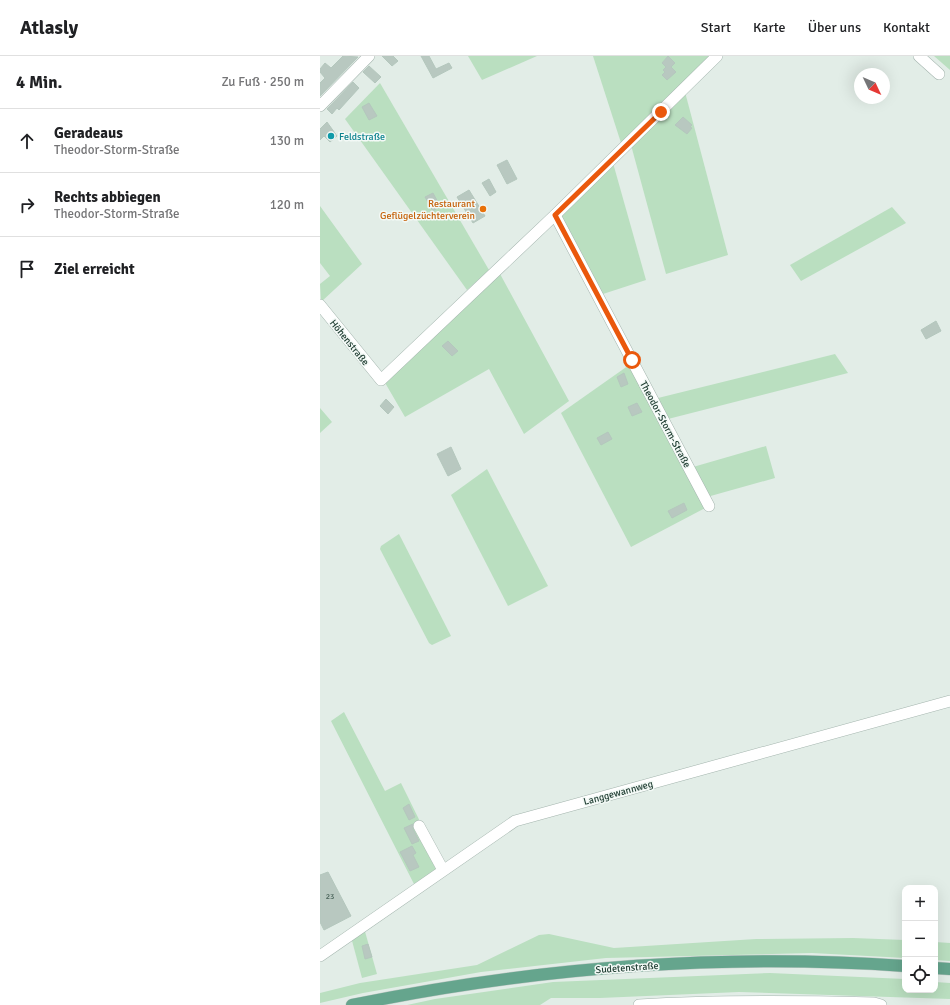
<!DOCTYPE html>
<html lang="de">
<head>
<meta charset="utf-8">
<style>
	:root { --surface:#fff; --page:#f2f2f2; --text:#202124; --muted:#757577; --line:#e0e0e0 }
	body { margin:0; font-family:Signika,sans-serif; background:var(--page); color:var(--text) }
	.controls { position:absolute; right:12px; bottom:12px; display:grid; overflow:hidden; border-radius:8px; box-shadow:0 4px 16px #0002 }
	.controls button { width:36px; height:36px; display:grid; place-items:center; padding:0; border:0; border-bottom:1px solid var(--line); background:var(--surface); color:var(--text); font:20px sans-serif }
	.compass { position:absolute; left:534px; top:12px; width:36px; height:36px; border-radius:50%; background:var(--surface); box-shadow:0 4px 16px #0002; rotate:134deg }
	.stop { position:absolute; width:12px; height:12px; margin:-9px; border:3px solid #ea580c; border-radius:50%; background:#fff }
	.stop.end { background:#ea580c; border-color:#fff; box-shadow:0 1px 4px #0008 }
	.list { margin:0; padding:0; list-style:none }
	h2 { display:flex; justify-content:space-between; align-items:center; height:52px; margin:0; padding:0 16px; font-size:17px }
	h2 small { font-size:13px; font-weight:400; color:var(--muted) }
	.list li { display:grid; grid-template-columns:26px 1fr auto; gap:12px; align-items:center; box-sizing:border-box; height:64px; padding:0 16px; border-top:1px solid var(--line) }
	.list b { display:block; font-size:15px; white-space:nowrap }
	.list p { margin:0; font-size:13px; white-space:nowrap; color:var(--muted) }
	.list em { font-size:13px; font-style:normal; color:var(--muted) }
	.icon { flex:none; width:22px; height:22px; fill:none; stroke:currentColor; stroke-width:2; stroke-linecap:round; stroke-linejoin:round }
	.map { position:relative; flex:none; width:630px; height:949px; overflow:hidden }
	header { display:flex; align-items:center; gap:24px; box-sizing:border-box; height:56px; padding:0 20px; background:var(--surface); border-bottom:1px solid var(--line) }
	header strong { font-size:19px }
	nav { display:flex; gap:22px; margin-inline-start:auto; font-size:14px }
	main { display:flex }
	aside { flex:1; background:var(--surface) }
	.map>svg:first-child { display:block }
	.green { fill:#badfc0 }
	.building { fill:#b8c8c0; stroke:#b4c7bd }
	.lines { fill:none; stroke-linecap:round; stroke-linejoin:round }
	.minor-casing { stroke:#a4b5ae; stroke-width:12 }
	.major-casing { stroke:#c1c9c6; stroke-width:13 }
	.minor { stroke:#fff; stroke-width:11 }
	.major { stroke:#65a58d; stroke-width:12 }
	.route { stroke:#ea580c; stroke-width:5 }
	.culture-dot { fill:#0f9aa8; stroke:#f3f9f6; stroke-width:1.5 }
	.food-dot { fill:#e8710a; stroke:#f3f9f6; stroke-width:1.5 }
	.labels { text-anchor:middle; stroke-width:3; stroke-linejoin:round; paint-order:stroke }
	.number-label { font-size:8px; fill:#476157 }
	.culture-label { font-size:10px; fill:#0d838f; stroke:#f3f9f6; text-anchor:start }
	.food-label { font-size:10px; fill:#c56008; stroke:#f3f9f6; text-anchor:end }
	.street-label { font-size:10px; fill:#213f34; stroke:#f3f9f6 }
</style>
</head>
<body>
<header>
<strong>Atlasly</strong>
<nav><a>Start</a><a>Karte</a><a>Über uns</a><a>Kontakt</a></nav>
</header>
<main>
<aside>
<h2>4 Min.<small>Zu Fuß · 250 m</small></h2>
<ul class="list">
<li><svg class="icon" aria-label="ahead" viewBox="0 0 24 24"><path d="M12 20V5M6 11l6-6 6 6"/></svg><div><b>Geradeaus</b><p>Theodor-Storm-Straße</p></div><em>130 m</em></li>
<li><svg class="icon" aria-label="right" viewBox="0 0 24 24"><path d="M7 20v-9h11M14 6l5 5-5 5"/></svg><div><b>Rechts abbiegen</b><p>Theodor-Storm-Straße</p></div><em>120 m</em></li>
<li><svg class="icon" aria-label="arrive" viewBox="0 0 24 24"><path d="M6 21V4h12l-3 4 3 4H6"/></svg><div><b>Ziel erreicht</b></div></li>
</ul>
</aside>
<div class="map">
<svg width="630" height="949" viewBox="0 0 630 949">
	<rect width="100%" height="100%" fill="#e2ede7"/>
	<!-- green -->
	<g class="green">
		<polygon points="148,0 217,0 162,24"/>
		<polygon points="273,0 393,0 302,90"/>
		<polygon points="614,0 630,0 630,14"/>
		<polygon points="60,27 169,214 147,234 25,63"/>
		<polygon points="365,36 408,199 346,218 311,89"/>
		<polygon points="293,107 326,224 283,238 278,236 240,160"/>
		<polygon points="0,150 42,208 1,246 0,228 10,220 0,207"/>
		<polygon points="572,151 586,167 481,225 470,209"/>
		<polygon points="179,216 249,345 204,378 169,313 85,361 64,325"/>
		<polygon points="515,298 528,317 348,363 338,342"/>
		<polygon points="312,307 389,450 311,491 241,357"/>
		<polygon points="0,352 12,366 0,377"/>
		<polygon points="446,390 455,422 387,441 373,411"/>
		<polygon points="167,413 228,530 188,550 131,439"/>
		<polygon points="79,478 131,580 112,589 109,587 60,493 61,490"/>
		<polygon points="24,656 65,735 81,727 122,810 94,828 11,665"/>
		<polygon points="44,872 57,918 42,922 31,881"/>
		<polygon points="229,878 294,892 436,883 533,882 585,884 585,902 492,897 286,902 161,916 43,937 0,947 0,937 40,927 157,909 219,879"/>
		<polygon points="615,886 630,887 630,905 615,904"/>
		<polygon points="450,917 585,923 585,934 615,934 615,926 630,927 630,943 419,936 280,942 231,942 220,949 87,949 115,943 233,926"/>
	</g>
	<!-- building -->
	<g class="building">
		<polygon points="23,0 38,1 0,40 0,27 5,22 0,16 0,13 5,7 11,12"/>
		<polygon points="62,0 73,0 78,5 72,10"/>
		<polygon points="101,0 109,0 116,13 129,7 132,12 113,22"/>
		<polygon points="348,0 355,7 351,11 356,16 347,24 342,19 345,16 343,14 346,11 342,7"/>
		<polygon points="49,10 61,21 55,27 43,16"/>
		<polygon points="33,26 39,32 19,54 17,52 12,58 7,53"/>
		<polygon points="49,47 57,60 49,64 42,51"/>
		<polygon points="363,61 372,69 370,71 372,72 367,78 355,69"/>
		<polygon points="7,66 17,80 10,86 4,80 0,84 0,73"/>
		<polygon points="187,104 197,123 187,128 177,109"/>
		<polygon points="169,123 176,136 170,140 162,127"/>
		<polygon points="149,134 165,160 153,167 137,141"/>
		<polygon points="113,137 120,150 113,155 105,141"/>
		<polygon points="616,265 621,275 606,283 601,274"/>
		<polygon points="128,285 138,295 132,300 122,290"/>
		<polygon points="304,317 308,328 301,331 297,321"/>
		<polygon points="66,343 74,351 68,358 60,350"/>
		<polygon points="317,347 322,356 312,360 308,351"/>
		<polygon points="288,376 292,383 281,389 277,382"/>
		<polygon points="131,391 141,413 128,420 117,398"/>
		<polygon points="364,447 367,454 352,462 348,455"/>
		<polygon points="89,748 95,761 89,764 83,752"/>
		<polygon points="93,768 93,773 99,785 92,788 84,772"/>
		<polygon points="92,790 96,797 93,799 99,811 90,815 80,796"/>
		<polygon points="8,816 31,860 4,874 0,866 0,819"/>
		<polygon points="48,888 52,901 45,903 42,890"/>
	</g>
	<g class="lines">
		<!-- minor casing -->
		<g class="minor-casing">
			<g id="minor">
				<polyline points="599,0 619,18"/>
				<polyline points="0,50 49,0"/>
				<polyline points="235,159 389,450"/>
				<polyline points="0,249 61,324 235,159 397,0"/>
				<polyline points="99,770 123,814"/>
				<polyline points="0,900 195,765 630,645"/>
				<path d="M 319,949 C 397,944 475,945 554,947 L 561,949"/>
			</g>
		</g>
		<!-- major casing -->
		<g class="major-casing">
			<g id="major">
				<polyline points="615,912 630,913"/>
				<path d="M 32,949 C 213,912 400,897 585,910"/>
			</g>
		</g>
		<!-- minor -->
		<use href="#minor" class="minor"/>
		<!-- major -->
		<use href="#major" class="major"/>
	</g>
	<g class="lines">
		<!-- route -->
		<polyline class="route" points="312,304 235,159 341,56"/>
	</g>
	<!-- markers -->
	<circle class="culture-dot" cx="11" cy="80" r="4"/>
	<circle class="food-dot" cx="163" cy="153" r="4"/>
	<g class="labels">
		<!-- number labels -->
		<g class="number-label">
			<text x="10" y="843">23</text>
		</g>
		<!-- culture labels -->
		<g class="culture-label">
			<text x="19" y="84">Feldstraße</text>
		</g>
		<!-- food labels -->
		<g class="food-label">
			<text x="155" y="151">Restaurant<tspan x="155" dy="12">Geflügelzüchterverein</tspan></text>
		</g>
		<!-- street labels -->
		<g class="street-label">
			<text transform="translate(30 286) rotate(51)" y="4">Höhenstraße</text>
			<text transform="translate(346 368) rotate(62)" y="4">Theodor-Storm-Straße</text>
			<text transform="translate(298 736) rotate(-15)" y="4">Langgewannweg</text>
			<text transform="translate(307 911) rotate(-4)" y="4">Sudetenstraße</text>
		</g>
	</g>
</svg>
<div class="controls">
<button>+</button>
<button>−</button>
<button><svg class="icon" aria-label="locate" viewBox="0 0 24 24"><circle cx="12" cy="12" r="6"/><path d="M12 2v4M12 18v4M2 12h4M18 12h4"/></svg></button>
</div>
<svg class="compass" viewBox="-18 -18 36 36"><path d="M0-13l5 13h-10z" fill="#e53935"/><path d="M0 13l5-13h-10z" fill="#757577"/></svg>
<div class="stop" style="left:312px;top:304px"></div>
<div class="stop end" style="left:341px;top:56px"></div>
</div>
</main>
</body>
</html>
